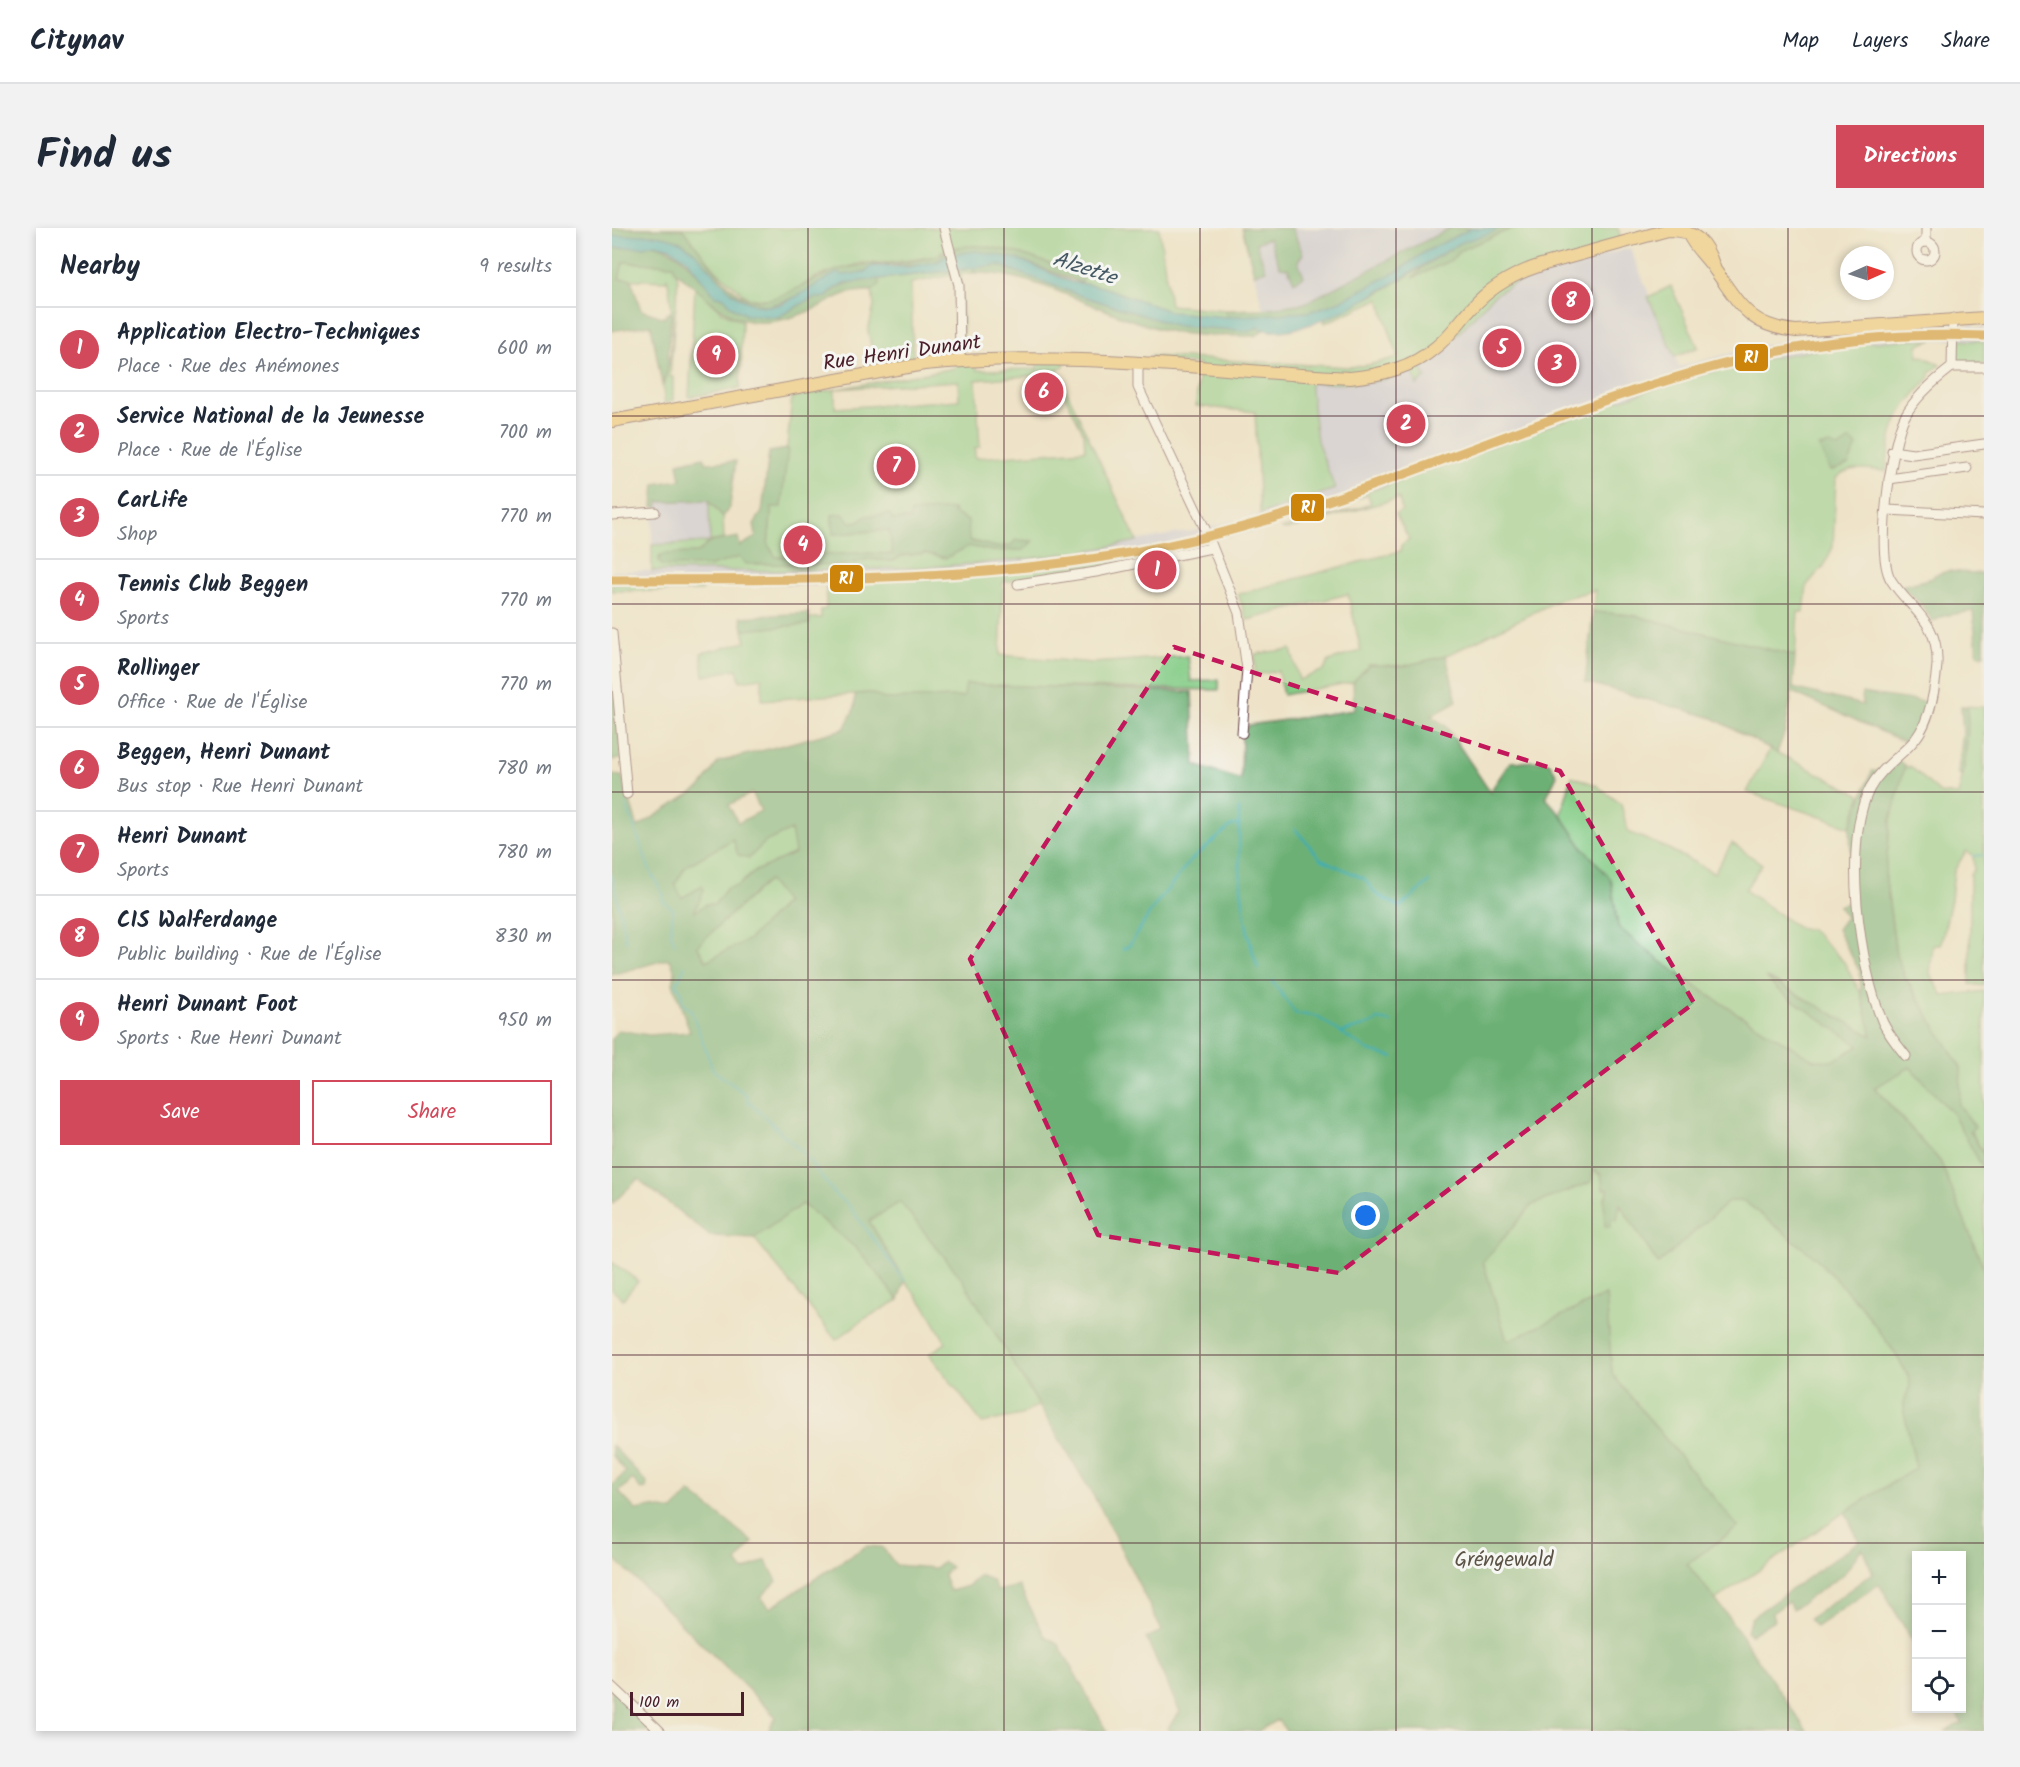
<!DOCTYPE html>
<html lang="en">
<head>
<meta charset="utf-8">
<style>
	:root { --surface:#fff; --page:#f2f2f3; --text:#1f2937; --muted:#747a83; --line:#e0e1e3; --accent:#d1495b }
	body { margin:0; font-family:Kalam,sans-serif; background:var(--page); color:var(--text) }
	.controls { position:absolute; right:18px; bottom:18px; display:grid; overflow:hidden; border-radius:0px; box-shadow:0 3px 9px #0003 }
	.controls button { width:54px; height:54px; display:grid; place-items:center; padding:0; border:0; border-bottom:2px solid var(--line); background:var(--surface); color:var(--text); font:30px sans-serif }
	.compass { position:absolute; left:1228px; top:18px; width:54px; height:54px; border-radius:50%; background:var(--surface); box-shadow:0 3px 9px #0003; rotate:87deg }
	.scale { position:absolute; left:18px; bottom:15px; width:114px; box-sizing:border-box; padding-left:6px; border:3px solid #4a1f2b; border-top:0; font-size:16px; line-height:21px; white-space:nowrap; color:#4a1f2b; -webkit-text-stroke:4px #f6f6f2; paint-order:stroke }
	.you { position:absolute; left:754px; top:988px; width:21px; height:21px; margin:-15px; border:4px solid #fff; border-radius:50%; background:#1a73e8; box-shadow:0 0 0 9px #1a73e833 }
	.badge { display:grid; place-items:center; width:39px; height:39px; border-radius:50%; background:var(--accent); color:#fff; font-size:20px; font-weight:700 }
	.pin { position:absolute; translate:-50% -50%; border:3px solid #fff; box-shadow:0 2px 6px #0006 }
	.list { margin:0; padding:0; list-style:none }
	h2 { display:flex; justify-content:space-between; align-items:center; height:78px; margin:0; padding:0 24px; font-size:26px }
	h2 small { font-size:20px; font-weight:400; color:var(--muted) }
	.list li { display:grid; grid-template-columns:39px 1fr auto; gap:18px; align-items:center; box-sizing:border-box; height:84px; padding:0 24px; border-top:2px solid var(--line) }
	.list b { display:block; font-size:22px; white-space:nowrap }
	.list p { margin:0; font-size:20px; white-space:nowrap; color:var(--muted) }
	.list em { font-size:20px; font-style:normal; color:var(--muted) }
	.actions { display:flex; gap:12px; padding:18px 24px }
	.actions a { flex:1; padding:14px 0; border:2px solid var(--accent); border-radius:0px; text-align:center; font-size:21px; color:var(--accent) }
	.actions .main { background:var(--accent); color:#fff }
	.icon { flex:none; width:33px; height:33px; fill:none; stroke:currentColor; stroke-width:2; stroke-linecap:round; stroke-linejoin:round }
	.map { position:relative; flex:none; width:1372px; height:1503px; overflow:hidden; border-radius:0px }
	header { display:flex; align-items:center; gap:36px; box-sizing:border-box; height:84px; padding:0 30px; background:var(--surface); border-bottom:2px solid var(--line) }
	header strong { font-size:28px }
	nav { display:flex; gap:33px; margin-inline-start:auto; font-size:21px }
	.intro { display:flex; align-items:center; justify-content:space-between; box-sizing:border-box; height:144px; padding:0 36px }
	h1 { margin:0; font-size:42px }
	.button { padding:15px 27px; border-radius:0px; background:var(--accent); color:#fff; font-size:21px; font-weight:700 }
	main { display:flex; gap:36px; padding:0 36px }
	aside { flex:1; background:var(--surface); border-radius:0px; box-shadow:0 3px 9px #0003 }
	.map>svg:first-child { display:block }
	.industrial { fill:#c1c2dd }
	.green { fill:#86cd88; stroke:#68765a; stroke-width:1.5; fill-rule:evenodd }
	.forest { fill:#6cb074; stroke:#5b6850; stroke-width:1.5; fill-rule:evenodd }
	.water { fill:#3cadb6; stroke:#436670; stroke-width:1.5 }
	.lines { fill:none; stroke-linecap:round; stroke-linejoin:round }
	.stream { stroke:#3cadb6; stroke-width:2 }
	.minor-casing { stroke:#633c43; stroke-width:11 }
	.major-casing { stroke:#633c43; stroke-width:14 }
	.minor { stroke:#fff; stroke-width:9 }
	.major { stroke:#f1c369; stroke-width:12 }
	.rail-1-casing { stroke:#f6f6f2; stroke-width:14 }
	.rail-1 { stroke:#cc840b; stroke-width:9 }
	.marked { fill:none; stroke:#c2185b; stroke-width:4.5; stroke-dasharray:12 8; stroke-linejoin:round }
	.grid { fill:none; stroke:#4a1f2b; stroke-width:1.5; stroke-opacity:0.55 }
	.labels { text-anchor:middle; stroke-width:6; stroke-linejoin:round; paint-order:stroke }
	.street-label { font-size:21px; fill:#4a1f2b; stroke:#f6f6f2 }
	.park-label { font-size:21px; fill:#5c5347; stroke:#f6f6f2 }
	.water-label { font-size:22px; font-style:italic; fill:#445863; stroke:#f6f6f2 }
	.line-badge { stroke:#f6f6f2; stroke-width:2 }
	.badge-label { font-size:16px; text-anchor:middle; font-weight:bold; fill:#fff }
</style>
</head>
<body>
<header>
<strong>Citynav</strong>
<nav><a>Map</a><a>Layers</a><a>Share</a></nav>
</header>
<div class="intro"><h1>Find us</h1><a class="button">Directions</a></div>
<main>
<aside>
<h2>Nearby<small>9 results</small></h2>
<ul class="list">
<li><span class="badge">1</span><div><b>Application Electro-Techniques</b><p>Place · Rue des Anémones</p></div><em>600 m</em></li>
<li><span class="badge">2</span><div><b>Service National de la Jeunesse</b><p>Place · Rue de l'Église</p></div><em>700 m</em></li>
<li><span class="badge">3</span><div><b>CarLife</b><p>Shop</p></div><em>770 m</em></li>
<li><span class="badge">4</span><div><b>Tennis Club Beggen</b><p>Sports</p></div><em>770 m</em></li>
<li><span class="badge">5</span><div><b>Rollinger</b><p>Office · Rue de l'Église</p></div><em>770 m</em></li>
<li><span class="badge">6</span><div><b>Beggen, Henri Dunant</b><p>Bus stop · Rue Henri Dunant</p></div><em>780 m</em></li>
<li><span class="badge">7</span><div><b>Henri Dunant</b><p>Sports</p></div><em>780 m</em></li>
<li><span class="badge">8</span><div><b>CIS Walferdange</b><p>Public building · Rue de l'Église</p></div><em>830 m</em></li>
<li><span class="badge">9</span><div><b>Henri Dunant Foot</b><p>Sports · Rue Henri Dunant</p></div><em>950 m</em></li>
</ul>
<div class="actions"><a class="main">Save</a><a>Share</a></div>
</aside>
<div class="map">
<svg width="1372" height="1503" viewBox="0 0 1372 1503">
	<rect width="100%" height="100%" fill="#f6f6f2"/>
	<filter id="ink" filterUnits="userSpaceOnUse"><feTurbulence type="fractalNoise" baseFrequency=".0167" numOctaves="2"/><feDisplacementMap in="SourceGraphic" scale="12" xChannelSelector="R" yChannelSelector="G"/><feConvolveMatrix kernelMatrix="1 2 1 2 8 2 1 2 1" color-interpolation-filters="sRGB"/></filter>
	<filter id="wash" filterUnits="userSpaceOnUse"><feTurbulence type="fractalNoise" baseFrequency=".008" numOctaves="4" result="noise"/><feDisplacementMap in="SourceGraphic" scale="24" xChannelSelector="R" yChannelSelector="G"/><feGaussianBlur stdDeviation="1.35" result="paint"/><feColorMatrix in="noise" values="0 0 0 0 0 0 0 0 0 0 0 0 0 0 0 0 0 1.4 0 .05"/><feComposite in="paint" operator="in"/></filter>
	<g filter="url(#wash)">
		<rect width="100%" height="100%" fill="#eee3c8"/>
		<!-- industrial -->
		<g class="industrial">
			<polygon points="680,0 838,0 693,75 651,81 642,46 654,41 644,15 657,10 668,39 686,33 691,26"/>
			<polygon points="1018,20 1067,139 1138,120 1224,104 1297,99 1345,100 1362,96 1363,100 1372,100 1372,113 1298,111 1224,118 1152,132 1068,153 755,263 638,301 532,327 471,337 326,351 0,356 0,343 235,341 425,330 591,301 648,286 723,261 705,213 697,154 738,157 785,149 827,126 881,69 898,57 930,44"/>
			<polygon points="76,272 97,272 98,314 40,317 41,290 46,274"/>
		</g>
		<!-- green -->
		<g class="green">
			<polygon points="0,0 547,0 558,77 613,82 615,89 560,84 491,59 470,55 471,48 408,26 364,18 347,19 332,22 326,28 277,35 250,35 206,48 178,65 161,71 137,71 104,42 70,1"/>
			<path d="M 901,0 L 1006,0 L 1010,15 L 980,24 L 981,30 L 930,44 L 898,57 L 881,68 L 827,126 L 808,138 L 814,149 L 805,157 L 800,142 C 766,157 734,157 698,154 L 705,213 L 723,261 L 648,286 L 643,184 L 584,178 L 587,136 L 539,133 L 539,128 L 737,139 L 757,137 L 786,129 L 767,71 L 713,95 L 712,92 L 765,66 L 812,38 L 802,49 L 839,32 L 849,22 Z"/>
			<path d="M 11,34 L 62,37 L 66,52 L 58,149 L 61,149 L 61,172 L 53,176 C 50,158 51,160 55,144 C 63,116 61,76 55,50 L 54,53 L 7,51 Z"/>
			<polygon points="361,38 362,45 349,46 352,122 343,123 343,58 340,47 299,55 301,129 263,136 256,103 262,78 260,63 267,56 267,51 354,42"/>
			<polygon points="1059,58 1086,119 1063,129 1036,69"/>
			<polygon points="83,59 110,84 130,93 128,160 77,169"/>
			<path d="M 1298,111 L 1321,112 L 1306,117 L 1306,129 L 1311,128 L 1328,137 L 1318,145 L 1318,149 C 1284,187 1280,192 1274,243 C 1256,242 1238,236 1224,250 L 1221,319 L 1212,338 L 1195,357 L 1192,384 L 1186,384 L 1183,428 L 1020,387 L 981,384 L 983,362 L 949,371 L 834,428 L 792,438 L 757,437 L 741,454 L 671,467 L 666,443 L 643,447 L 643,426 L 679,421 L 687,452 L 712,442 L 717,433 L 749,423 L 736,366 L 635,392 L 626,366 L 789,323 L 789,317 L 797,311 L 784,286 L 790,282 L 787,270 L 675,302 L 669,301 L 751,279 L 759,275 L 756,267 L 639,303 L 601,310 C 760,272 910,201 1066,153 C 1141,130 1220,117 1298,111 Z"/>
			<polygon points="1344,112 1372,113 1372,136 1349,136 1344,134"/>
			<path d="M 426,131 L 453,132 L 452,139 L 445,142 L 525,313 C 367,347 201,342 40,343 L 40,317 L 98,314 L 97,272 L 111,289 L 112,311 L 98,314 L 86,325 L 53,326 L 99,338 L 127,329 L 235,337 L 256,331 L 282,333 L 289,328 L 314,325 L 334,330 L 357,318 L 381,323 L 398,318 L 384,319 L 357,312 L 341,281 L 298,291 L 238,294 L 231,286 L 220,287 L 221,306 L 278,302 L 281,326 L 250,325 L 163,329 L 156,317 L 160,278 L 169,278 L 180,169 L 343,140 L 344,133 L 364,132 L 365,142 L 425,141 ZM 442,146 L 472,206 L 473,222 L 363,230 L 363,220 L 368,219 L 364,152 ZM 346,153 L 347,172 L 223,180 L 223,161 Z"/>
			<path d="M 595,312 L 592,318 L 471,343 L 391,354 L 388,427 L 481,435 L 576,428 L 579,453 L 607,452 L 607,462 L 354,457 L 352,469 L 272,471 L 258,465 L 150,472 L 150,450 L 128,453 L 125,441 L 92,448 L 89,425 L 134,414 L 131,402 L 197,396 L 197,390 L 209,390 L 209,382 L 214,381 L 214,357 L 166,355 C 311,352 453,346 595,312 Z"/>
			<rect x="0" y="356" width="90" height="7"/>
			<path d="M 1349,478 L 1372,479 L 1372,758 L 1358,756 L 1358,647 L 1362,641 L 1361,628 L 1354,623 L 1342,643 L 1339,672 L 1329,717 L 1321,717 L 1318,746 L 1331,768 L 1372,763 L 1372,926 L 1358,902 L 1363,899 L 1347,877 L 1349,840 L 1294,751 L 1284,727 L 1273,645 L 1279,592 L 1293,537 L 1296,540 L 1298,538 L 1328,565 L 1346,567 C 1354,538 1357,509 1355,479 Z"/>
			<polygon points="1158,521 1249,567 1238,599 1135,564"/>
			<path d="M 960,548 L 984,557 L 1009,576 L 1016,604 L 1055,620 L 1102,645 L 1120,615 L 1150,636 L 1133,662 L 1185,699 L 1200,702 L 1232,734 L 1254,775 L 1260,809 L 1156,750 L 1165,761 L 1247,818 L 1221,833 L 1202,832 C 1133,791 1066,751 1006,699 L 999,651 L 971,620 L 949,587 Z"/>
			<polygon points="179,601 184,625 144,643 125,658 115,660 103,676 81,685 90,659 69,670 63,656 74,638 121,611 137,630 153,614"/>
			<polygon points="157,652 174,674 136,712 94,733 85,717"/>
			<polygon points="1298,839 1341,886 1372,942 1372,1041 1328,933 1262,859"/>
			<path d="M 981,942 C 999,952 998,972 999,991 L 1008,976 L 1046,1036 L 1117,973 L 1132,973 L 1204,1030 L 1249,1078 L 1283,1125 L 1297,1149 L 1298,1158 L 1292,1174 L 1292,1184 L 1304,1240 L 1233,1284 L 1103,1372 L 1075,1336 L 1126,1299 L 1000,1146 L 994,1067 L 895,1113 L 871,1034 L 920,977 L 979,954 Z"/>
			<polygon points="288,973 351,1052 427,1177 409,1187 370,1195 317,1126 334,1115 314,1080 293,1053 257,993"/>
			<polygon points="190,976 244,1020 287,1072 252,1091 224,1112 142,1010"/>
			<polygon points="0,1034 26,1053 11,1071 0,1062"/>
		</g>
		<!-- forest -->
		<g class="forest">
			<path d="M 0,0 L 70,1 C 89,21 110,59 135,70 C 160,81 204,47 229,41 C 246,36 260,36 278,35 C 291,35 309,32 323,28 C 331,27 338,20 348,19 C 386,13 435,35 471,48 L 470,55 L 406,31 L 335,27 C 310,46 283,32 261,38 C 258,39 256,42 253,43 C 246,47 233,48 225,46 L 184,69 L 156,78 L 137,74 L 113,60 L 83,27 L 42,7 L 0,8 Z"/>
			<polygon points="630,0 680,0 691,26 686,33 692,48 682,54 676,40 668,39 657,10 644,15 654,42 642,46"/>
			<polygon points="838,0 860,0 813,24 786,43 726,74 697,84 615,89 613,82 651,81 693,75"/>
			<polygon points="888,0 901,0 849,22 839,32 801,50 812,38 847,15"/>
			<path d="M 43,16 C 72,25 86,46 103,68 L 112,69 L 119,78 L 134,87 L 166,89 L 199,70 L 215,69 C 228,53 247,53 267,51 L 268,56 L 260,63 C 231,62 225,71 200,82 C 130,111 114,85 63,43 L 61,37 L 11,34 L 7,51 L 19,51 L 29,82 L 53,90 L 54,86 L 59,84 L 55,144 L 50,157 L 39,97 L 0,103 L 0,20 L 31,19 Z"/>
			<path d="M 387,37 L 467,67 L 565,98 L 638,103 L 646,99 L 651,102 L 644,108 C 615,107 584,109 556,103 C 492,89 427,44 362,45 L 361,38 Z"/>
			<polygon points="1238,212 1245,218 1236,237 1218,243 1207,219 1218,216 1226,220"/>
			<polygon points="176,221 169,279 160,279 156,317 164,329 250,325 281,326 277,302 221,306 220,287 231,286 238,294 248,293 254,288 278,286 281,292 298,291 299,284 341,281 341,285 356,293 357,313 384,319 398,318 404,312 421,313 412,322 381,323 357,318 334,330 314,325 289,328 282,333 256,331 235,337 134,336 127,329 99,338 51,338 47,334 47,329 53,326 85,325 98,314 126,309 128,318 144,309 142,296 150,284 157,224"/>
			<polygon points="92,229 94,235 124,233 118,278 111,289 97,272 46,274 46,279 41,279 43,256 69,252 66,235"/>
			<polygon points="1336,343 1372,346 1372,427 1365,426 1361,383 1331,388 1321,394 1309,376 1289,358 1321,350 1322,347"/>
			<polygon points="981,384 1020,387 1183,428 1181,460 1251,477 1250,465 1315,474 1306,498 1293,514 1180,464 1173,503 1165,525 1101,490 973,454"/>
			<polygon points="197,385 197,396 131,402 129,389"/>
			<path d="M 834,428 L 845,473 L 819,488 L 834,498 L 878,564 L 898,534 L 936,533 L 945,547 L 934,570 L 949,587 L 971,620 L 999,651 L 1006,699 C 1066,751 1133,791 1202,832 L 1221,833 L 1247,818 L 1165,761 L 1154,749 L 1260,808 L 1249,765 L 1248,744 L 1225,701 L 1234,689 L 1226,678 L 1235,675 L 1240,654 L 1238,599 L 1260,543 L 1276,544 L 1287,533 L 1293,537 L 1279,592 L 1273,645 L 1284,727 L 1294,751 L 1349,840 L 1347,877 L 1363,899 L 1358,903 L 1372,927 L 1372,942 L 1341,886 L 1298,839 L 1262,860 L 1328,933 L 1372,1041 L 1372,1503 L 1333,1503 L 1350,1495 L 1342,1481 L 1350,1480 L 1350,1328 L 1304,1328 L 1304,1419 L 1267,1356 L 1204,1399 L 1197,1391 L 1261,1345 L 1250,1320 L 1232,1346 L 1181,1381 L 1176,1374 L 1160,1385 L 1162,1392 L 1138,1407 L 1135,1403 L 1139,1390 L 1247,1313 L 1233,1284 L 1304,1240 L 1292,1184 L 1292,1174 L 1298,1158 L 1297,1149 L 1283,1125 L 1249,1078 L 1204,1030 L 1132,973 L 1117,973 L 1046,1036 L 1008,976 L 1005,992 L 999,991 L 998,999 L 993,998 L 992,972 L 997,961 L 991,961 L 989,946 L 981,942 L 979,954 L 920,977 L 871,1034 L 895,1113 L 994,1067 L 1000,1146 L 1126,1299 L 1075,1336 L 1113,1384 L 1195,1503 L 674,1503 L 666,1492 L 646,1503 L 557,1503 L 555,1500 L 568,1484 L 534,1410 L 550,1403 L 487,1277 L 351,1052 L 288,974 L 257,993 L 293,1053 L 287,1072 L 244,1020 L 190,976 L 142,1010 L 98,1008 L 26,951 L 0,976 L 0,811 L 6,802 L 37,807 L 78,804 L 61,756 L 63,745 L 59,733 L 56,731 L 0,747 L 0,547 L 10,548 L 26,599 L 89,559 L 106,534 L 232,501 L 243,479 L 243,466 L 259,465 L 272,471 L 352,469 L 354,456 L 580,464 L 583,537 L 629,552 L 630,505 L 637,497 L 742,482 L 741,454 L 757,437 L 792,438 ZM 140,565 L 149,583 L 126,595 L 117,577 ZM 179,602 L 183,625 L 144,643 L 125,658 L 115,660 L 103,676 L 95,676 L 82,684 L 92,662 L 90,658 L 70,670 L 63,656 L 74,638 L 121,611 L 126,627 L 137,630 L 153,614 ZM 156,652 L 174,675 L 136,712 L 94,733 L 85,718 Z"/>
			<polygon points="0,436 9,531 0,532"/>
			<polygon points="1349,478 1355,479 1356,503 1351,548 1346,545 1351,504"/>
			<polygon points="0,1217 35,1255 34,1261 29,1262 21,1251 7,1264 24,1282 40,1279 61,1283 78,1264 141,1314 125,1334 132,1343 154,1332 165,1353 149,1369 158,1380 254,1318 270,1319 284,1337 323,1340 330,1334 339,1339 332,1347 338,1363 356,1358 367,1347 380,1352 385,1363 407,1358 433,1408 446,1415 495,1503 156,1503 164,1489 0,1328 0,1257 14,1244 0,1227"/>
			<polygon points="0,1458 48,1503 0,1503"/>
		</g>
		<!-- water -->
		<path class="water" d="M 860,0 L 888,0 C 875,9 859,9 845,17 C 807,38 688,123 646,99 L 638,103 L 565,98 L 467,67 L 387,37 L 233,55 L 222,61 L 215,69 L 199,71 L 166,89 L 134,87 L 119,78 L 112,69 L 103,68 L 75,32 L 58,20 L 43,16 L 31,19 L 0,20 L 0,8 C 21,7 44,4 64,12 C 99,26 109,76 155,78 C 175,79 206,54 225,45 L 231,47 L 253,44 L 260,38 L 297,39 L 327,33 L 335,27 L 364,23 L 406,31 L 460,54 L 491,59 L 560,84 L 615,89 L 697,84 L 726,74 L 786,43 L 813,24 Z"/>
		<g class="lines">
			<!-- stream -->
			<g class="stream">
				<polyline points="14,576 38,643 52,668 50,672 61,681 59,706 63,716"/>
				<path d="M 627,580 C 627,634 627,689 646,740"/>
				<polyline points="683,601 709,631 753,651 764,666 788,679 817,654"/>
				<polyline points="1361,628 1372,627"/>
				<polyline points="0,647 14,713"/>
				<polyline points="511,721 517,718 541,680 579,632 619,598 627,596"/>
				<polyline points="73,738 64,757 69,762 71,776 79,782 101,842 135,867 135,872 193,927 225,969 234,974 293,1053"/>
				<polyline points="660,753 684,786 704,788 757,823 781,829"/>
				<path d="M 730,805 C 744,798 755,800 766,792 L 779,794"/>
			</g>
		</g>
	</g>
	<g filter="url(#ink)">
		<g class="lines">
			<!-- minor casing -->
			<g class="minor-casing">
				<g id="minor">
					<polyline points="332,0 347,57 348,133"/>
					<polyline points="1314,14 1314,0"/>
					<circle cx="1314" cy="23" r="9"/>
					<polyline points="526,137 526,159 594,303 627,385 635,441 630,505"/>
					<polyline points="1340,139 1341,90"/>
					<polyline points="1340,139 1372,139"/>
					<polyline points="1280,223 1301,226 1372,216"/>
					<polyline points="1277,251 1355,240"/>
					<polyline points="1275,282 1372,287"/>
					<polyline points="0,287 43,284"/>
					<polyline points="406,356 484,344 599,320"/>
					<polyline points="0,405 15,566"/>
					<path d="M 1294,828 C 1286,818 1277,807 1271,795 C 1247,739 1230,614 1258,560 C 1268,542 1284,531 1298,517 C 1318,498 1323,463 1325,437 C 1327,392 1299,383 1279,352 C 1263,327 1279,215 1293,188 C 1304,168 1323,152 1340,139"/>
					<polyline points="0,1458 48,1503"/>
				</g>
			</g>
			<!-- major casing -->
			<g class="major-casing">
				<g id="major">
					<path d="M 1076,5 C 1083,21 1094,28 1103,42 C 1129,77 1136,98 1184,103 L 1372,90"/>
					<path d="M 0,193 L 312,136 C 453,122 597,142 738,150 C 769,147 800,140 824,119 C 838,108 847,94 859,81 C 878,59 901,46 929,37 L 1056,2 C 1084,2 1094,14 1102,39"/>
				</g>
			</g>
			<!-- minor -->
			<use href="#minor" class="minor"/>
			<!-- major -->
			<use href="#major" class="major"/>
			<!-- rail-1 casing -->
			<g class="rail-1-casing">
				<path id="rail-1" d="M 0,352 C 213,351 432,357 638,297 C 808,249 969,169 1141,129 C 1216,111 1294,105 1372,108"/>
			</g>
			<!-- rail-1 -->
			<use href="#rail-1" class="rail-1"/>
		</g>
	</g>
	<!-- marked area -->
	<path d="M0 0H1372V1503H0ZM 562,419 L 948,543 L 1082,775 L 727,1045 L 486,1007 L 358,731 Z" fill="#eee3c8" fill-opacity=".55" fill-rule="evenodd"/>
	<path class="marked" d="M 562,419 L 948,543 L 1082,775 L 727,1045 L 486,1007 L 358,731 Z"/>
	<!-- grid -->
	<path class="grid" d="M 196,0 L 196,1503M 392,0 L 392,1503M 588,0 L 588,1503M 784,0 L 784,1503M 980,0 L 980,1503M 1176,0 L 1176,1503M 0,188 L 1372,188M 0,376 L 1372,376M 0,564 L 1372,564M 0,752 L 1372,752M 0,939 L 1372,939M 0,1127 L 1372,1127M 0,1315 L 1372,1315"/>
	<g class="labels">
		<!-- street labels -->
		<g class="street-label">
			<text transform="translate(290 124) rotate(-8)" y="7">Rue Henri Dunant</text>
		</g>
		<!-- park labels -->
		<g class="park-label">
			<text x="892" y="1338">Gréngewald</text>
		</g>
		<!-- water labels -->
		<g class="water-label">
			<text transform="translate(473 39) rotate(18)" y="8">Alzette</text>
		</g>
	</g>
	<g class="line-badge">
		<rect x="1122" y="115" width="35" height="29" rx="6" fill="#cc840b"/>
		<rect x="678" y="265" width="35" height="29" rx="6" fill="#cc840b"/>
		<rect x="217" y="336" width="35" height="29" rx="6" fill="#cc840b"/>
	</g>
	<g class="badge-label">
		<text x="1139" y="135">R1</text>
		<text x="696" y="285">R1</text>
		<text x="234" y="356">R1</text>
	</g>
</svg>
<div class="controls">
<button>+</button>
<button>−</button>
<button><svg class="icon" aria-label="locate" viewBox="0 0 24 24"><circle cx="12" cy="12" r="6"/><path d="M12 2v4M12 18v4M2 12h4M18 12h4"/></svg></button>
</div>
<svg class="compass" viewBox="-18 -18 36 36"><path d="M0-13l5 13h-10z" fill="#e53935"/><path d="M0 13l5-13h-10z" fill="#747a83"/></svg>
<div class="scale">100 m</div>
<div class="you"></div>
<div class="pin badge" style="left:545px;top:342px">1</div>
<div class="pin badge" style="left:794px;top:196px">2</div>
<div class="pin badge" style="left:945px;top:136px">3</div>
<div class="pin badge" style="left:191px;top:317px">4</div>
<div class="pin badge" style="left:890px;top:120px">5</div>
<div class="pin badge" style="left:432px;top:164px">6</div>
<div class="pin badge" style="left:284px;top:238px">7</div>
<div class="pin badge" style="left:959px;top:73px">8</div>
<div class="pin badge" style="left:104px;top:127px">9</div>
</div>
</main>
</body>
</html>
